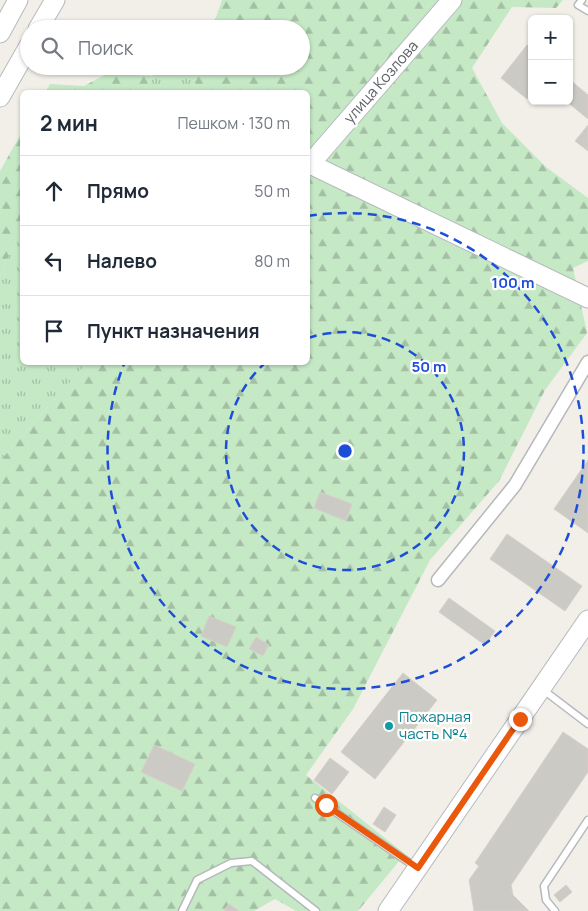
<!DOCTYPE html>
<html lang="ru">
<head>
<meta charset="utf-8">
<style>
	:root { --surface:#fff; --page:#f2f2f3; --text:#1f2937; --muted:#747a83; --line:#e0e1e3 }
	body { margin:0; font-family:Manrope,sans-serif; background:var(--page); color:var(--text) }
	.controls { position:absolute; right:15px; top:15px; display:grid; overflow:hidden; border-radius:8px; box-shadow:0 1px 4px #0004 }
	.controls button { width:45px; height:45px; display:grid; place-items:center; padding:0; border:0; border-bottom:1px solid var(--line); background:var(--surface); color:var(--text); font:25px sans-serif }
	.stop { position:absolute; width:15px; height:15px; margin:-11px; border:4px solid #ea580c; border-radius:50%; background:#fff }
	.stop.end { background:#ea580c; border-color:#fff; box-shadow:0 1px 5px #0008 }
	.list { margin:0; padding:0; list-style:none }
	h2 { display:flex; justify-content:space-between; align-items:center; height:65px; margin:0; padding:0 20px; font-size:21px }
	h2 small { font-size:16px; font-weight:400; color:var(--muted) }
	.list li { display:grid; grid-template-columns:32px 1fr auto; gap:15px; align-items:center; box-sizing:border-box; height:70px; padding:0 20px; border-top:1px solid var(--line) }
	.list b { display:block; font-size:19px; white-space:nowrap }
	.list em { font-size:16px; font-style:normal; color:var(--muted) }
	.icon { flex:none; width:28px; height:28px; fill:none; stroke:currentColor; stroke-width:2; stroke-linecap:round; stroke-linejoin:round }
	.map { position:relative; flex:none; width:588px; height:911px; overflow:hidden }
	.search { position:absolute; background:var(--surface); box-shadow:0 1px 4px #0004; left:20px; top:20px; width:290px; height:55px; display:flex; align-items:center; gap:12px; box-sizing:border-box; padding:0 18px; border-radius:28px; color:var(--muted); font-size:19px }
	.panel { position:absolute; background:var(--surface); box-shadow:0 1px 4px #0004; left:20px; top:90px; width:290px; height:275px; border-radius:8px }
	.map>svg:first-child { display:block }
	.grass { fill:url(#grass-tufts) }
	.forest { fill:url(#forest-firs) }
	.building { fill:#cccac5; stroke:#d6d1c6 }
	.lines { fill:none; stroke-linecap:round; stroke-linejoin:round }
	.lane-casing { stroke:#b5b8bc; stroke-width:9 }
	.street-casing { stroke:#b5b8bc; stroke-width:15 }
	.secondary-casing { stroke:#b6babf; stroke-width:21 }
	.lane { stroke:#fff; stroke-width:6 }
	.street { stroke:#fff; stroke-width:12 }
	.secondary { stroke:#fff; stroke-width:19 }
	.route { stroke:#ea580c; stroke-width:6 }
	.ring { fill:none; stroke:#1d4ed8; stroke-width:2.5; stroke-dasharray:9 6 }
	.culture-dot { fill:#0f9aa8; stroke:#fff; stroke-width:2 }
	.labels { text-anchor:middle; stroke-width:4.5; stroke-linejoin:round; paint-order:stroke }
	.street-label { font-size:15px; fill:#5f6368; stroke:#fff }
	.culture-label { font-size:15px; fill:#0d838f; stroke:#fff; text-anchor:start }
	.centre { fill:#1d4ed8; stroke:#fff; stroke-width:2.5 }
	.ring-label { font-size:15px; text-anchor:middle; font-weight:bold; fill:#1d4ed8; stroke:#fff; stroke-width:4.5; stroke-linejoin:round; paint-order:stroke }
</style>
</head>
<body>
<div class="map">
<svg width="588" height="911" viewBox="0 0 588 911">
	<defs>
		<pattern id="grass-tufts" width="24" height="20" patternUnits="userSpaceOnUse" patternTransform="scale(1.25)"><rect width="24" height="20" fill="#c5e8c5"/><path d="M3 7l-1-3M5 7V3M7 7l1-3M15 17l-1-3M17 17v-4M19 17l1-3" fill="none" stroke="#a3c0a4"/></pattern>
		<pattern id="forest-firs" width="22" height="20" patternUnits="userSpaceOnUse" patternTransform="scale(1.25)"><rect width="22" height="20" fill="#c5e8c5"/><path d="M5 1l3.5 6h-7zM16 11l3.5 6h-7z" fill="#a3c0a4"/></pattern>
	</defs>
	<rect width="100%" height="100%" fill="#f1efe8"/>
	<!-- grass -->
	<g class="grass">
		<polygon points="173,66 198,66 193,92 144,92 152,76"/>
		<polygon points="22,226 22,362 87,363 0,461 0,276"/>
	</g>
	<!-- forest -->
	<g class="forest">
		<polygon points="222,0 563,0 556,8 512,7 472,68 502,123 546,167 588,198 588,261 573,268 587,333 545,390 499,481 430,560 353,709 306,775 405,854 358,911 296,911 275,899 254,911 0,911 0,461 87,363 308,362 308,92 193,92 198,66 301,66 301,29 212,29"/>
		<polygon points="108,73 152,76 144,92 46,92 50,84 84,86"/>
		<polygon points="22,132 22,226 0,276 0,171"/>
	</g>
	<!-- building -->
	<g class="building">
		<polygon points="527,45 532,49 532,93 527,99 501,78"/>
		<polygon points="569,79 588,95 588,119 566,101 569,101"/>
		<polygon points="588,125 588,151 575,141"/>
		<polygon points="588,460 588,533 554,509"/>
		<polygon points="320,492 352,504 346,521 314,508"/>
		<polygon points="507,534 582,586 565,611 490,559"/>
		<polygon points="449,598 495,631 485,645 439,612"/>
		<polygon points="209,616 236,627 227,647 201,636"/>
		<polygon points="256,637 269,645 263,656 249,649"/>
		<polygon points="403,673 437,700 375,779 341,752"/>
		<polygon points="563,732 588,749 588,772 511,885 513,895 529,911 474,911 469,880 479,866 475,863"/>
		<polygon points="154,745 195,764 182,791 141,772"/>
		<polygon points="330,758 349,772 332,794 314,780"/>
		<polygon points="384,807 396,815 385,832 373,824"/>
		<polygon points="566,885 572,892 560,902 554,895"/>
		<polygon points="229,904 239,911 224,911"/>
	</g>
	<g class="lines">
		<!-- lane casing -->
		<g class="lane-casing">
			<g id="lane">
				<polyline points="582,0 578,5 588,11"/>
				<polyline points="542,689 588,724"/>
				<polyline points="315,798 417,868"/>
				<polyline points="182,911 197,880 231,863 252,861 316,911"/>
				<polyline points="555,911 546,900 544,886 588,820"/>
			</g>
		</g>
		<!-- street casing -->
		<g class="street-casing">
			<polyline id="street" points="438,580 515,485 588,362"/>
		</g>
		<!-- secondary casing -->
		<g class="secondary-casing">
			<g id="secondary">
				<polyline points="452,0 310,164 588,298"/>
				<polyline points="38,29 55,0"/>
				<polyline points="0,33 18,0"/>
				<polyline points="0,97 29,46"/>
				<polyline points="388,911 588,620"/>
			</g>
		</g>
		<!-- lane -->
		<use href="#lane" class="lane"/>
		<!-- street -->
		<use href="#street" class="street"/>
		<!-- secondary -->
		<use href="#secondary" class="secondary"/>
	</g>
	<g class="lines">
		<!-- route -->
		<polyline class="route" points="326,805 418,868 520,719"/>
	</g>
	<!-- distance rings -->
	<g class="ring">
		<path d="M308 338A119 119 0 1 1 265 363"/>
		<path d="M308 216A238 238 0 1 1 124 364"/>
	</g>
	<!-- markers -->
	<circle class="culture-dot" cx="389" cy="726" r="5"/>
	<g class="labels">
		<!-- street labels -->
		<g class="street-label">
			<text transform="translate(381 82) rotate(-49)" y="5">улица Козлова</text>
		</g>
		<!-- culture labels -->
		<g class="culture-label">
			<text x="399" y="722">Пожарная<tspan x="399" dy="17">часть №4</tspan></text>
		</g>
	</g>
	<circle cx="345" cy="451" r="8" class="centre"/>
	<g class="ring-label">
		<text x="513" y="288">100 m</text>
		<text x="429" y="372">50 m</text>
	</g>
</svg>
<div class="controls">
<button>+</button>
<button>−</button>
</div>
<div class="stop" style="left:326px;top:805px"></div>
<div class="stop end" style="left:520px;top:719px"></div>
<div class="search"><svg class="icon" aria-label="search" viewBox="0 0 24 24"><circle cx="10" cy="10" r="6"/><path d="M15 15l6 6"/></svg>Поиск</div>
<section class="panel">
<h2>2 мин<small>Пешком · 130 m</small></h2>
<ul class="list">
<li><svg class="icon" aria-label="ahead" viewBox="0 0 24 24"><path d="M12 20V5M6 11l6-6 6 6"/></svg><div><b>Прямо</b></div><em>50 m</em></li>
<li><svg class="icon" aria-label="left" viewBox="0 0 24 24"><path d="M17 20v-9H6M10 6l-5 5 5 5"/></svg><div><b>Налево</b></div><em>80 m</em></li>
<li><svg class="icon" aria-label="arrive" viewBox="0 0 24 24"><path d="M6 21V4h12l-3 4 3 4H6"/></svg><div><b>Пункт назначения</b></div></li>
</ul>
</section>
</div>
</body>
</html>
